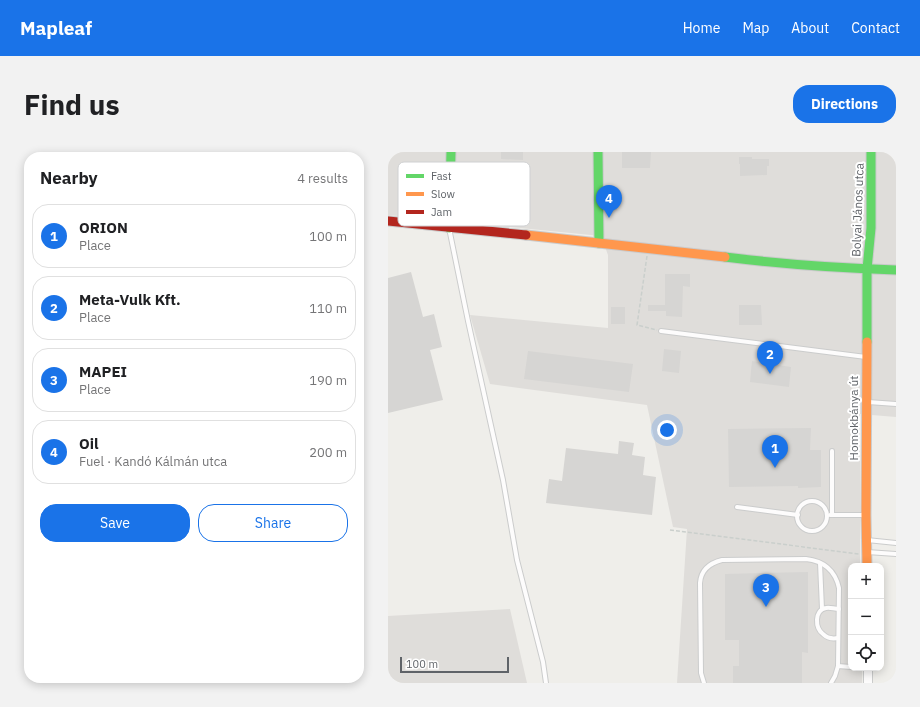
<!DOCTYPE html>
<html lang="en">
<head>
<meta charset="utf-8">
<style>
	:root { --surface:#fff; --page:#f2f2f2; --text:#202124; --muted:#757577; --line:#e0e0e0; --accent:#1a73e8 }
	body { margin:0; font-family:"IBM Plex Sans",sans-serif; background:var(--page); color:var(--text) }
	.controls { position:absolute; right:12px; bottom:12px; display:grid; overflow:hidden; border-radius:8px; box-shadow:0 2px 10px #0003 }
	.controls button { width:36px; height:36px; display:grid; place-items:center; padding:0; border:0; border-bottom:1px solid var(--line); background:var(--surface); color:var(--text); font:20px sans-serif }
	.scale { position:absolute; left:12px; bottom:10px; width:109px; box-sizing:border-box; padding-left:4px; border:2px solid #5f6368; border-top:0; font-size:11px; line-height:14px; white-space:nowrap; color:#5f6368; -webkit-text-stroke:3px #fff; paint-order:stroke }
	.you { position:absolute; left:279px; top:278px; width:14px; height:14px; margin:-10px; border:3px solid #fff; border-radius:50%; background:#1a73e8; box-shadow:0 0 0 6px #1a73e833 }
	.badge { display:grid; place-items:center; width:26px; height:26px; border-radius:50%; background:var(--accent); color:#fff; font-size:13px; font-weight:700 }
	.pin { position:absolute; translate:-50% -33px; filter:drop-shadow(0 1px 2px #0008) }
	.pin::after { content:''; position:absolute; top:21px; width:14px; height:12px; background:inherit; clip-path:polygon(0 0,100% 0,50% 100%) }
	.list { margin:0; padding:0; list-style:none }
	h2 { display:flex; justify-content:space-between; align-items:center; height:52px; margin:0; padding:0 16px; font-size:17px }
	h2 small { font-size:13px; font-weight:400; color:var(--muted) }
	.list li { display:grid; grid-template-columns:26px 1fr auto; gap:12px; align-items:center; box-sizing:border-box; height:64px; margin:0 8px 8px; padding:0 8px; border:1px solid var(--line); border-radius:16px }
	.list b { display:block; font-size:15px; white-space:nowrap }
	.list p { margin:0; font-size:13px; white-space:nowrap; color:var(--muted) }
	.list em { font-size:13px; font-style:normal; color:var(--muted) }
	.actions { display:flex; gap:8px; padding:12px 16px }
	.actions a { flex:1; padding:9px 0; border:1px solid var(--accent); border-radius:16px; text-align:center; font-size:14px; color:var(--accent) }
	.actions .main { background:var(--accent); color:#fff }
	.icon { flex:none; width:22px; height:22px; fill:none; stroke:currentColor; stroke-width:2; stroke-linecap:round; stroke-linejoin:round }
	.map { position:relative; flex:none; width:508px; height:531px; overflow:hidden; border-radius:16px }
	header { display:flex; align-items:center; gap:24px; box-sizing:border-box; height:56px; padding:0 20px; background:var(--accent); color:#fff }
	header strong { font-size:19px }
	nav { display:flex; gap:22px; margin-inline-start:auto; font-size:14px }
	.intro { display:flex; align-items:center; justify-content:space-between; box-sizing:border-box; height:96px; padding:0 24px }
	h1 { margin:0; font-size:28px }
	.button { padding:10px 18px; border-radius:16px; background:var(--accent); color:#fff; font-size:14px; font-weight:700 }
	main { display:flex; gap:24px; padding:0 24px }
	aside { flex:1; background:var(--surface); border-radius:16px; box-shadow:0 2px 10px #0003 }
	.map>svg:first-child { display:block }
	.industrial { fill:#dfddda }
	.building { fill:#d6d5d3 }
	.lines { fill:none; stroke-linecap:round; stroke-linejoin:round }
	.lane-casing { stroke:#cbcccc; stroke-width:6 }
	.street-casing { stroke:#cbcccc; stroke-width:10 }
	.fast-casing { stroke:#cacacb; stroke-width:11 }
	.slow-casing { stroke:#cacacb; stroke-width:11 }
	.jam-casing { stroke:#cacacb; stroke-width:11 }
	.path { stroke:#cacfcc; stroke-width:1.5; stroke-dasharray:4 2; stroke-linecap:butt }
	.lane { stroke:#fdfcfc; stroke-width:4 }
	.street { stroke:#fdfcfc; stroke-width:8 }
	.fast { stroke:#63d668; stroke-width:9 }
	.slow { stroke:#ff974d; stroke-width:9 }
	.jam { stroke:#b3261e; stroke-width:9 }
	.labels { text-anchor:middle; stroke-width:4; stroke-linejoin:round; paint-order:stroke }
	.street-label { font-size:12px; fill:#5f6368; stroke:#fff }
	.key { fill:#fff; stroke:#cfd0d2; stroke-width:1 }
	.key-label { font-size:11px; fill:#5f6368 }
</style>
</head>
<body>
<header>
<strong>Mapleaf</strong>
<nav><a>Home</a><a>Map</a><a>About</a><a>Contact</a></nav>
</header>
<div class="intro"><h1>Find us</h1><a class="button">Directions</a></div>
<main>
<aside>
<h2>Nearby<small>4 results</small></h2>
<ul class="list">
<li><span class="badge">1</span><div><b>ORION</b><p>Place</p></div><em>100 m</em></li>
<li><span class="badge">2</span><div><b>Meta-Vulk Kft.</b><p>Place</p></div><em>110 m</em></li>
<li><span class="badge">3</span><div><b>MAPEI</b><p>Place</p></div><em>190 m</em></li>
<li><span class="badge">4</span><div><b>Oil</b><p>Fuel · Kandó Kálmán utca</p></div><em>200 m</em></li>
</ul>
<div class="actions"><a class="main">Save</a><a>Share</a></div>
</aside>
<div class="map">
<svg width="508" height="531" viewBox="0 0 508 531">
	<rect width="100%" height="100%" fill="#efeeea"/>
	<!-- industrial -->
	<g class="industrial">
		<polygon points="0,0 508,0 508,265 472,262 472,414 463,414 463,516 474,516 474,531 289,531 299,377 285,375 259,253 102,232 82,163 220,176 220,103 213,84 0,63"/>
		<polygon points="122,457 139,531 0,531 0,464"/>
	</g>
	<!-- building -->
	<g class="building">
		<polygon points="113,0 135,0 135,8 113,7"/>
		<polygon points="234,0 263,0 262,16 234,16"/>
		<polygon points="351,5 364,5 364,7 381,7 381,14 379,14 379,23 352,24 352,12 351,12"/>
		<polygon points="229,47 229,58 220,59 221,56 218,56 218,48"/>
		<polygon points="23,120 35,165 46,162 54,195 42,198 55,248 0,261 0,126"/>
		<polygon points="277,122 302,122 302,135 295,134 294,165 278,164 278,159 260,159 260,153 277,153"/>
		<polygon points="351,153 373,153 374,173 351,173"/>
		<rect x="223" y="155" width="14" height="17"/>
		<polygon points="276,197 293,199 291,221 274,219"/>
		<polygon points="140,199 245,212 241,240 136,227"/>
		<polygon points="364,209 403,215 401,235 362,230"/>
		<polygon points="423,276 422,298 433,298 433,335 410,336 410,334 341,335 340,277"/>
		<polygon points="231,289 246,291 244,303 257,305 255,323 268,325 264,363 158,351 161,327 174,329 178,296 230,302"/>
		<polygon points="420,420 420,501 414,500 414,531 345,531 345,514 351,514 351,488 337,488 337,422"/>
	</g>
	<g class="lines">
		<!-- lane casing -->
		<g class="lane-casing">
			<g id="lane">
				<polyline points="61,76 80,169 115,328 129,408 155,510 158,531"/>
				<polyline points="273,179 478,205"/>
				<polyline points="480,250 508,252"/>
				<circle cx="424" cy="364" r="15"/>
				<polyline points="349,355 410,363"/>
				<polyline points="442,363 477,363"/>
				<polyline points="444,363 444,299"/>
				<polyline points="479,388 508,391"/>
				<polyline points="479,400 508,402"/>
				<polyline points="432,411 434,457"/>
				<path d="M 450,486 C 445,487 439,486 435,482 C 427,476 426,458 438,456 C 442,455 446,457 451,457"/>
				<polyline points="450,514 463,515"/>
				<path d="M 316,531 L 313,521 L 312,431 C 313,417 322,411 334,408 L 418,407 C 436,409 447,418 451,436 L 450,514 L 447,524 L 443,531"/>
			</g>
		</g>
		<!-- street casing -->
		<g class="street-casing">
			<polyline id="street" points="480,516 480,531"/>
		</g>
		<!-- fast casing -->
		<g class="fast-casing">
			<g id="fast">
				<polyline points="210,0 211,91"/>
				<polyline points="61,76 63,0"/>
				<path d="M 337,105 C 393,112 451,116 508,118"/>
				<polyline points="479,190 479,117 483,76 483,0"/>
			</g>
		</g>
		<!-- slow casing -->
		<g class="slow-casing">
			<g id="slow">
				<polyline points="138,83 337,105"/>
				<polyline points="479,190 478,363 479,414"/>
			</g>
		</g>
		<!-- jam casing -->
		<g class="jam-casing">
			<polyline id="jam" points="0,69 138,83"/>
		</g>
		<!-- path -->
		<g class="path">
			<polyline points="259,104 249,173 269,178"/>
			<polyline points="282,378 471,402"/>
		</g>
		<!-- lane -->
		<use href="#lane" class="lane"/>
		<!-- street -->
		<use href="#street" class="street"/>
		<!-- fast -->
		<use href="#fast" class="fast"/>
		<!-- slow -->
		<use href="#slow" class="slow"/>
		<!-- jam -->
		<use href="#jam" class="jam"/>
	</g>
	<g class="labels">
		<!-- street labels -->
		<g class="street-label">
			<text transform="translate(470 58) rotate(-88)" y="4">Bolyai János utca</text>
			<text transform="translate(466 266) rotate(-90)" y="4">Homokbánya út</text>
		</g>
	</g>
	<!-- legend -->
	<rect x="10" y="10" width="132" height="64" rx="6" class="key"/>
	<rect x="18" y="22" width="18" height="4" fill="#63d668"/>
	<rect x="18" y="40" width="18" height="4" fill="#ff974d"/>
	<rect x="18" y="58" width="18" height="4" fill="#b3261e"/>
	<g class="key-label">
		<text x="43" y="28">Fast</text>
		<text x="43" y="46">Slow</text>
		<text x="43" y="64">Jam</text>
	</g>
</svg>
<div class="controls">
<button>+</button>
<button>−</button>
<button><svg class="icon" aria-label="locate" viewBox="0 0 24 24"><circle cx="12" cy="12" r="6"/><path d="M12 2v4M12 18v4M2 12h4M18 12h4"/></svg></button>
</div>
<div class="scale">100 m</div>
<div class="you"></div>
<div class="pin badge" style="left:387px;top:316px">1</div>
<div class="pin badge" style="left:382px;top:222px">2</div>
<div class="pin badge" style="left:378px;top:455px">3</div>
<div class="pin badge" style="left:221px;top:66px">4</div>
</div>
</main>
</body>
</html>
